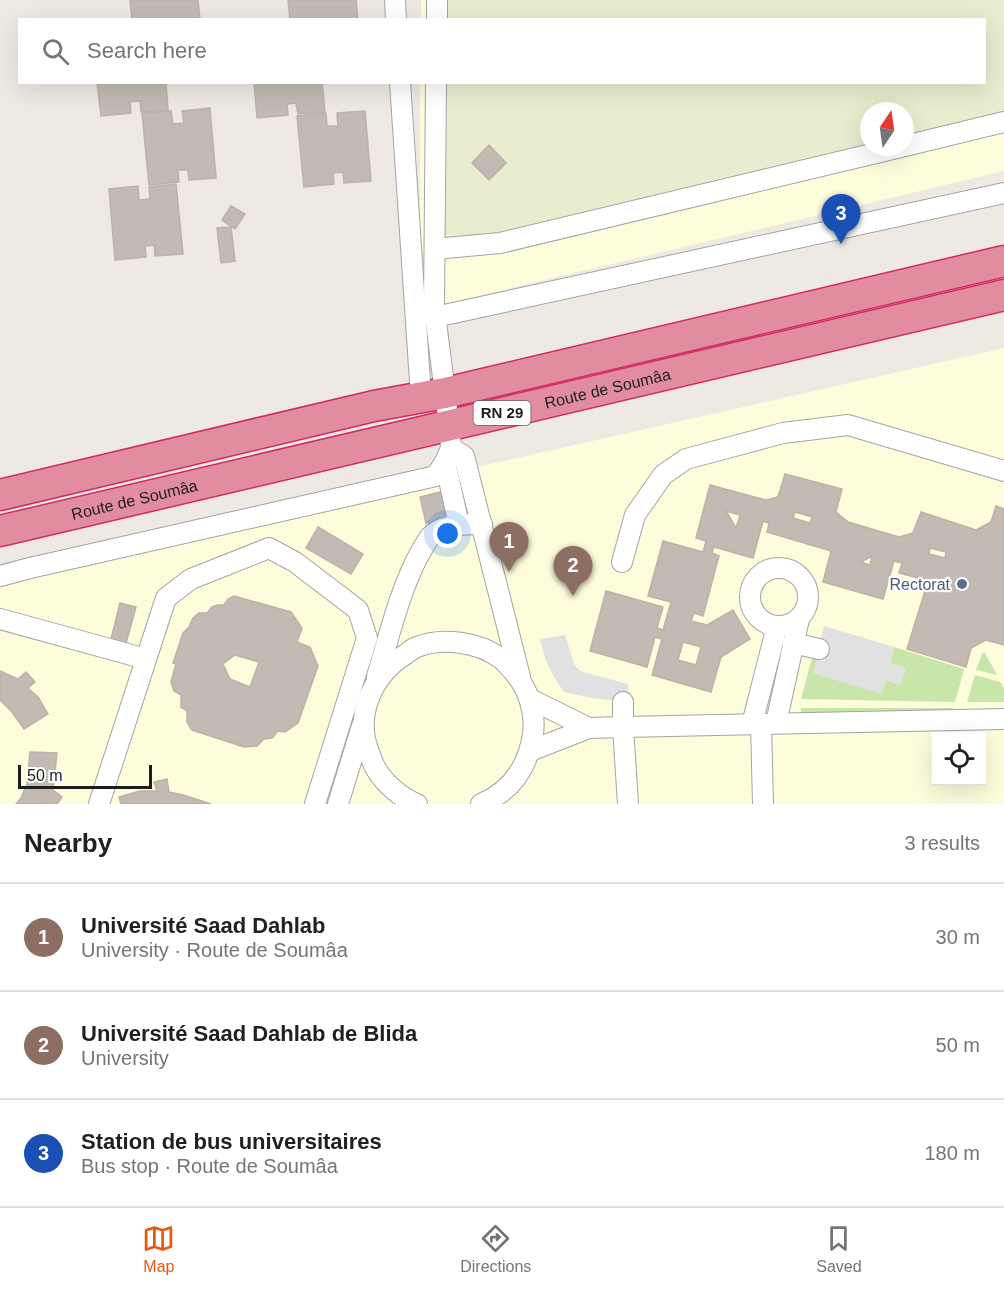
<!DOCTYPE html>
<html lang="en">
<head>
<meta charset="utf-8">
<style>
	:root { --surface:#fff; --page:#f6f6f6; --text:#202124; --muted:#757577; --line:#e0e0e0; --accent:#ea580c }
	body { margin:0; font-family:Arial,sans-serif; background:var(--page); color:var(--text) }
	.controls { position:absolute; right:18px; bottom:18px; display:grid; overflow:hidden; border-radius:0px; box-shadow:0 6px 24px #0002 }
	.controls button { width:54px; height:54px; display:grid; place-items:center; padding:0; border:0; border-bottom:2px solid var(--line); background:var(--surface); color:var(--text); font:30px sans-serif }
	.compass { position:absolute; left:860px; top:102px; width:54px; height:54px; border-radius:50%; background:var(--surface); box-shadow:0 6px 24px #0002; rotate:13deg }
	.scale { position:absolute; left:18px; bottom:15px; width:134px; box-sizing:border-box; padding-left:6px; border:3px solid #1d1d1d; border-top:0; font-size:16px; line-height:21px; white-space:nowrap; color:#1d1d1d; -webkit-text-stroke:4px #fff; paint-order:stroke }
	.you { position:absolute; left:448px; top:534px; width:21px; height:21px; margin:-15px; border:4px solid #fff; border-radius:50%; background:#1a73e8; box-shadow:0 0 0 9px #1a73e833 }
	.badge { display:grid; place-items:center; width:39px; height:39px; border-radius:50%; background:var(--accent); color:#fff; font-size:20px; font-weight:700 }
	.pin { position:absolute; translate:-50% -50px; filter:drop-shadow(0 2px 3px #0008) }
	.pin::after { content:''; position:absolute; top:32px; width:21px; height:18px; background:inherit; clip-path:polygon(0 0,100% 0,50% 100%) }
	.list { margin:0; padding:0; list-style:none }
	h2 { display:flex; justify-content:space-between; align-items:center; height:78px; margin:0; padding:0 24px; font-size:26px }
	h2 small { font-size:20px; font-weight:400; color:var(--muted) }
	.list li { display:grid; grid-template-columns:39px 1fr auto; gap:18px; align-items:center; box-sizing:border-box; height:108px; padding:0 24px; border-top:2px solid var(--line) }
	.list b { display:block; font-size:22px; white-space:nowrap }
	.list p { margin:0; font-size:20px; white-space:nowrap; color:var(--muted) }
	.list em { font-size:20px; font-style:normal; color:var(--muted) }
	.icon { flex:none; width:33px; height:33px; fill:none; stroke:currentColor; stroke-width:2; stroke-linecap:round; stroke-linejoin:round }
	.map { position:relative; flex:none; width:1004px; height:804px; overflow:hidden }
	.search { position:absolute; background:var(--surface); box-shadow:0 6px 24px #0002; left:18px; right:18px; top:18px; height:66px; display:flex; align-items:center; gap:15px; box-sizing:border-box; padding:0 21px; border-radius:0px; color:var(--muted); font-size:22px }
	.sheet { height:402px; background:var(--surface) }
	nav { display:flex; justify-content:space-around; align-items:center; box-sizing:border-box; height:84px; border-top:2px solid var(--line); background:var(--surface); font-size:16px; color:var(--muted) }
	nav a { display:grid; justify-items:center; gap:3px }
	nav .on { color:var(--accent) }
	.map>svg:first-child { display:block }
	.education { fill:#fdfddc; fill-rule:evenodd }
	.farmland { fill:#eaeccf }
	.grass { fill:#c8e6aa }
	.parking { fill:#e1e1e1 }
	.building { fill:#c2bab3; stroke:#bfb1a6; stroke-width:1.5; fill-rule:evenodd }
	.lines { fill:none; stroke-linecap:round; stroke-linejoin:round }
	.minor-casing { stroke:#a4a4a4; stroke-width:22 }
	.highway-casing { stroke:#d12b64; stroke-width:33 }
	.minor { stroke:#fff; stroke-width:20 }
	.highway { stroke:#e28d9d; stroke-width:30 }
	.service-dot { fill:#5c6f8a; stroke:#fff; stroke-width:2 }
	.labels { text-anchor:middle; stroke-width:4.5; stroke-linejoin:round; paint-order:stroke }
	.shield { fill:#fff; stroke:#616161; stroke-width:1.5 }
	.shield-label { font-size:15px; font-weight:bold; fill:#1d1d1d }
	.street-label { font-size:16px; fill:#1d1d1d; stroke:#fff }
	.service-label { font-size:16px; fill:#4e5e75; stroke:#fff; text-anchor:end }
</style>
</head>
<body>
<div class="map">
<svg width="1004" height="804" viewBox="0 0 1004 804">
	<rect width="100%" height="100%" fill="#eeeae3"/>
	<!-- education -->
	<g class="education">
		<path d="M 421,0 L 1004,0 L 1004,171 L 422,309 L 420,257 L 420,83 L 984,82 L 984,20 L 421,20 ZM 869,111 L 905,111 L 905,147 L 869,147 Z"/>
		<path d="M 1004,348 L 1004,804 L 0,804 L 0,576 L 30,568 ZM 936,736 L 982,736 L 982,782 L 936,782 Z"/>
	</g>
	<!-- farmland -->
	<polygon class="farmland" points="437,0 1004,0 1004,122 905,146 905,111 869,111 869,147 435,249 436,83 984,82 984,20 437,20"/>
	<!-- grass -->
	<g class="grass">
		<polygon points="894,647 964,669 955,702 801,699 812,658 817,659 814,673 881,693 886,680 900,685 906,668 890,663"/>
		<polygon points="984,653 985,653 997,675 976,670 982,654"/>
		<polygon points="975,675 1000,682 1004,688 1004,702 967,702"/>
		<polygon points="801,708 953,708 952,714 801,714"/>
	</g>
	<!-- parking -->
	<g class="parking">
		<polygon points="824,626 894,647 890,663 906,668 900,685 886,680 881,694 813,673"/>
		<polygon points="565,635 574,664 578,669 583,672 628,684 629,702 592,698 564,692 554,677 546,661 540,639"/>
	</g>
	<!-- building -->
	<g class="building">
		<polygon points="130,0 198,0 200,20 132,20"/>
		<polygon points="288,0 356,0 358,20 290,20"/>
		<polygon points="97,82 166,82 168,110 141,112 140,101 130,102 131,113 101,116"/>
		<polygon points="254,82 322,82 325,112 298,114 296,103 287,104 288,115 257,118"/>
		<polygon points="210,108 216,178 189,180 188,170 178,170 179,182 149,185 142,113 171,111 173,124 184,123 182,111"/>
		<polygon points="365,111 371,181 344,183 343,172 333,173 334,184 304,187 297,116 326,113 327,126 338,126 337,113"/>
		<polygon points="489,145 506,163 489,180 472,163"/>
		<polygon points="176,184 183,254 155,256 154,245 145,246 146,257 115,260 109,189 138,186 139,200 150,199 149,187"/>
		<polygon points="231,206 245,214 235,229 222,220"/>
		<polygon points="231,227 235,261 221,263 217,228"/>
		<path d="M 785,474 L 842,489 L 836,512 L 848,522 L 899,537 L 913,533 L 921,512 L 976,530 L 991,522 L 996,506 L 1004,509 L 1004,645 L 986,640 L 971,648 L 966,667 L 907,649 L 925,591 L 918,578 L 899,573 L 902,563 L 894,561 L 883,599 L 823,582 L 831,551 L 767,532 L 769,523 L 763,521 L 753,558 L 714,547 L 712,553 L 719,556 L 703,616 L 694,613 L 691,621 L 707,625 L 733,610 L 750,639 L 721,657 L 711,692 L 652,675 L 662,639 L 655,637 L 647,667 L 590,651 L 606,591 L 663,607 L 657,628 L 663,630 L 671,602 L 648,596 L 663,541 L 703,552 L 706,541 L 696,538 L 710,485 L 766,500 L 778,497 ZM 726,511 L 740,515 L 736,528 ZM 795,512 L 812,517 L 810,523 L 793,518 ZM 930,548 L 946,552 L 945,558 L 929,554 ZM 872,556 L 870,565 L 861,562 ZM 683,642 L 701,647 L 696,665 L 678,660 Z"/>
		<polygon points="468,485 475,511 426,523 420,497"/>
		<polygon points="318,527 363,554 351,574 306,548"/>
		<path d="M 234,596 L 291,612 L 302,628 L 297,642 L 310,647 L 318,666 L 298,723 L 285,732 L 278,731 L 272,738 L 264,739 L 257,746 L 244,747 L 192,730 L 187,722 L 187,711 L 181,707 L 181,695 L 174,691 L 171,682 L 176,664 L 173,663 L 183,633 L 189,627 L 193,618 L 199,613 L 207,613 L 212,607 L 218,605 L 224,605 L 228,599 ZM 235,655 L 259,662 L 250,687 L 230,679 L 223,664 Z"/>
		<polygon points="120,603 136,607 125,647 110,643"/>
		<polygon points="0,671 18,679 26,672 35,682 28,688 38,697 48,714 24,729 12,712 0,700"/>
		<polygon points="30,752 57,753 53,790 62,797 57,804 50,804 48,802 47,804 16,804 21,798 27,784"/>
		<polygon points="167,779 169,792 183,795 211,804 121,804 119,797 140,791 157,791 154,782"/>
	</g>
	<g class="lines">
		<!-- minor casing -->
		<g class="minor-casing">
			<g id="minor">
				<polyline points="395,0 396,20"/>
				<polyline points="437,20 437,0"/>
				<polyline points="400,82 421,397"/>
				<polyline points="905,146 1004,122"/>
				<polyline points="435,249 500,243 901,147"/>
				<polyline points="435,317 1004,193"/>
				<polyline points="451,448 464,456 520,677"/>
				<polyline points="445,462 459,525"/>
				<polyline points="622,562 635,515 663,475 686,459 783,433 848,425 1004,471"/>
				<circle cx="779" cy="597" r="29"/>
				<polyline points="0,576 30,568 436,476 445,462 451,448 449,425 434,306 436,82"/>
				<polyline points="0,619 146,659"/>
				<polyline points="793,643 819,649"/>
				<path d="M 377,676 C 389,637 400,589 420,553 C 423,548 426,542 430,537 C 442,523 465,525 482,524"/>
				<polyline points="530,699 589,728"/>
				<polyline points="623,702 623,727 628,804"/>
				<polyline points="776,723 799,619"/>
				<polyline points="752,724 777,626"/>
				<polyline points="761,724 763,804"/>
				<polyline points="530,751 589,728 623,727 1004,719"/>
				<polyline points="99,804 166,598 191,579 269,548 295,562 358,610 367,638 315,804"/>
				<polyline points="338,804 362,726"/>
				<path d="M 417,804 C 401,798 385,784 376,769 C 373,764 371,758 369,752 C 354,715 373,674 406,654 C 409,652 413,648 417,647 C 442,637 479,642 500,658 C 505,661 509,667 513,671 C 528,688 536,712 533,734 C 528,767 512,791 481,804"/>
			</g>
		</g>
		<!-- highway casing -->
		<g class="highway-casing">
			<g id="highway">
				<polyline points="0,495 374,406 445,393 1004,261"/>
				<path id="s1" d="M 0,531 L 1004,295"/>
			</g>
		</g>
		<!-- minor -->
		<use href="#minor" class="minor"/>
		<!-- highway -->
		<use href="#highway" class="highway"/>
	</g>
	<!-- markers -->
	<circle class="service-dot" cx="962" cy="584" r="6"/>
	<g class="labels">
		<!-- shield labels -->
		<rect class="shield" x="473.5" y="401" width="57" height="24" rx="4.5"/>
		<g class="shield-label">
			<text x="502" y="418">RN 29</text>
		</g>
		<!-- street labels -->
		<g class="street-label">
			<text dy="6" stroke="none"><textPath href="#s1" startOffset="624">Route de Soumâa</textPath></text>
			<text dy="6" stroke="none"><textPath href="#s1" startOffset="138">Route de Soumâa</textPath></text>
		</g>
		<!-- service labels -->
		<g class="service-label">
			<text x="950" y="590">Rectorat</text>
		</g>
	</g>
</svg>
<div class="controls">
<button><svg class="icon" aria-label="locate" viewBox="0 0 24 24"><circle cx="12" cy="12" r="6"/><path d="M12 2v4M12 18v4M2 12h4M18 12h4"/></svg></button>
</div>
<svg class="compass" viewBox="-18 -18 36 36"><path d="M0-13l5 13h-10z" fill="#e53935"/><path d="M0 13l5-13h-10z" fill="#757577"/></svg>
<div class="scale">50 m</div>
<div class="you"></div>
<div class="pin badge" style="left:509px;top:572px;background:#8d6e63">1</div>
<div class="pin badge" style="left:573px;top:596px;background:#8d6e63">2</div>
<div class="pin badge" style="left:841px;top:244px;background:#1a4fb4">3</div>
<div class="search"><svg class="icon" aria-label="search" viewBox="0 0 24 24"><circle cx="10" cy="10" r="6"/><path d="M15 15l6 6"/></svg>Search here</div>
</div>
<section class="sheet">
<h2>Nearby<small>3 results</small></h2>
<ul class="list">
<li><span class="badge" style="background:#8d6e63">1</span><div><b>Université Saad Dahlab</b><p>University · Route de Soumâa</p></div><em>30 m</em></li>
<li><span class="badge" style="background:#8d6e63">2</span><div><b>Université Saad Dahlab de Blida</b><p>University</p></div><em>50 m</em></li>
<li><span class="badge" style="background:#1a4fb4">3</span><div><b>Station de bus universitaires</b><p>Bus stop · Route de Soumâa</p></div><em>180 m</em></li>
</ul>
</section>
<nav>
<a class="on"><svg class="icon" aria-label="map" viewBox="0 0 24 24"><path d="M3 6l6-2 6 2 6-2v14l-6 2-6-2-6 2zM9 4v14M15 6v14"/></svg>Map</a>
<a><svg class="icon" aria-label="directions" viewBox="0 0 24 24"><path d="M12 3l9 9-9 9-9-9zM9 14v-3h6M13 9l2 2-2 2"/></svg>Directions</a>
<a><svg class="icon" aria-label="saved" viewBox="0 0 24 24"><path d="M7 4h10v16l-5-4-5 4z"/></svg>Saved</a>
</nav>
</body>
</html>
